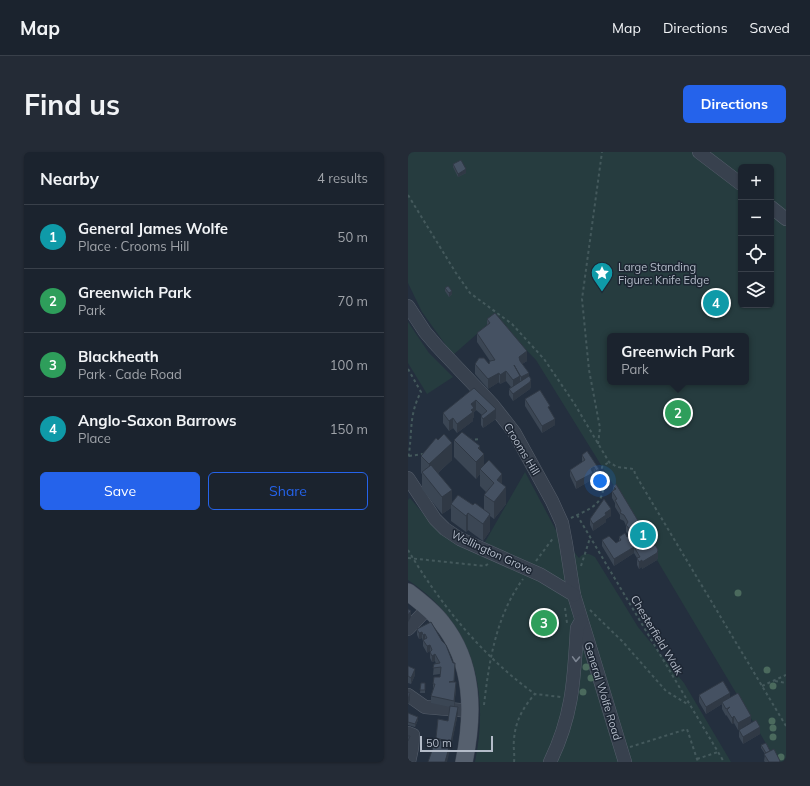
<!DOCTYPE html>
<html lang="en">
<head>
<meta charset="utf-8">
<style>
	:root { --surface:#1b232e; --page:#242b36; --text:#f1f3f6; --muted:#a0a4aa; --line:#39404a; --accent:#2563eb }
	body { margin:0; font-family:Mulish,sans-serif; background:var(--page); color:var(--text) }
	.controls { position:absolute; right:12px; top:12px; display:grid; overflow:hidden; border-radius:6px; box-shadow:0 1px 3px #0004 }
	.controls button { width:36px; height:36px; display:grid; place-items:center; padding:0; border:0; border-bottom:1px solid var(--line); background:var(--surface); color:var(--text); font:20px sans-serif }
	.scale { position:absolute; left:12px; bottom:10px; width:73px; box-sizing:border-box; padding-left:4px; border:2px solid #b4bcc9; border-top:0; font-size:11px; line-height:14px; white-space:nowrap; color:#b4bcc9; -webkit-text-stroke:3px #1d2633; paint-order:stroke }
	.you { position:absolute; left:192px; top:329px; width:14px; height:14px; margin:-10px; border:3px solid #fff; border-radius:50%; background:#1a73e8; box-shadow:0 0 0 6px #1a73e833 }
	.badge { display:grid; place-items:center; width:26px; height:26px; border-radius:50%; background:var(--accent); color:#fff; font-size:13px; font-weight:700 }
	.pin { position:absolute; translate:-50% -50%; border:2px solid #fff; box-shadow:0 1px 4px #0006 }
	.popup { position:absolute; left:199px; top:181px; width:142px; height:52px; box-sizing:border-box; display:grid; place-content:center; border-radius:6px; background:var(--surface); filter:drop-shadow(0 1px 3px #0005); font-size:13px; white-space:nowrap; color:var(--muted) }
	.popup b { font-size:15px; color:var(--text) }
	.popup::after { content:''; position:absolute; left:50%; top:100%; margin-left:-8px; border:8px solid transparent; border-top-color:var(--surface) }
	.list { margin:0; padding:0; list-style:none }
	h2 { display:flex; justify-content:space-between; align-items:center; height:52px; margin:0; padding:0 16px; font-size:17px }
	h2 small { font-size:13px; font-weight:400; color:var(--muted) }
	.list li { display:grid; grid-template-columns:26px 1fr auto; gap:12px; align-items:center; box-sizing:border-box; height:64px; padding:0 16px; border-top:1px solid var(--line) }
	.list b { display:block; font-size:15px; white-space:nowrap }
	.list p { margin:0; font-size:13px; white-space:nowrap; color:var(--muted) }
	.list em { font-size:13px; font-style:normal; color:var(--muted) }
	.actions { display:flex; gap:8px; padding:12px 16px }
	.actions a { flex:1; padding:9px 0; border:1px solid var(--accent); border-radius:6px; text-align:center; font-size:14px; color:var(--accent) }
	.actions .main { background:var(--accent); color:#fff }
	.icon { flex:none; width:22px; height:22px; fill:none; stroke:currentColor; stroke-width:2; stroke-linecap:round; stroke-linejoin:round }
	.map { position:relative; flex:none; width:378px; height:610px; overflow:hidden; border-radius:6px }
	header { display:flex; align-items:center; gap:24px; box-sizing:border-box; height:56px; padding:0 20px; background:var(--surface); border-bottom:1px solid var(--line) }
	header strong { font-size:19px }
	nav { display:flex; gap:22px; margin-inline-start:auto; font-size:14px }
	.intro { display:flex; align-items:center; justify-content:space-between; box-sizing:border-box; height:96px; padding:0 24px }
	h1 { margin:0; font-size:28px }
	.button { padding:10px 18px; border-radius:6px; background:var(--accent); color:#fff; font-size:14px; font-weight:700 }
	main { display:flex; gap:24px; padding:0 24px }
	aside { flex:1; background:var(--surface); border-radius:6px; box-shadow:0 1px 3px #0004 }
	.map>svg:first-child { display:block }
	.green { fill:#263c3f; fill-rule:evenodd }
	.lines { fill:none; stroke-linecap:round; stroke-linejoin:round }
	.minor-casing { stroke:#565f6c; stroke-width:14 }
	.major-casing { stroke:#414a57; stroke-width:18 }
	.path { stroke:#44595c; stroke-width:2; stroke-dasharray:3 3; stroke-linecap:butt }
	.minor { stroke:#38414e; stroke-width:13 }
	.major { stroke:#56606e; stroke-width:17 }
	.tree { fill:#4b6a5d }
	.wall { fill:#3b4654 }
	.shaded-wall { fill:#303945 }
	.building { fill:#455162; stroke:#303945 }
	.oneway { stroke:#7c8592 }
	.labels { text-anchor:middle; stroke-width:3; stroke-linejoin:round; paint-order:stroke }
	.poi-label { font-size:11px; fill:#b4bcc9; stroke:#1d2633; text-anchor:start }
	.street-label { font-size:11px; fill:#b4bcc9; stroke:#1d2633 }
</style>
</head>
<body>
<header>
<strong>Map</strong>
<nav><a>Map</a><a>Directions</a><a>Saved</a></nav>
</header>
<div class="intro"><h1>Find us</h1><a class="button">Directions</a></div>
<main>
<aside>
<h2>Nearby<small>4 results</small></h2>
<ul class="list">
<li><span class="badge" style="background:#0f9aa8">1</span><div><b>General James Wolfe</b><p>Place · Crooms Hill</p></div><em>50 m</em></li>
<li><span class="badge" style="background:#2e9e5b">2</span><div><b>Greenwich Park</b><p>Park</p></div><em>70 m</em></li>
<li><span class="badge" style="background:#2e9e5b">3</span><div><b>Blackheath</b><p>Park · Cade Road</p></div><em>100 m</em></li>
<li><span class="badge" style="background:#0f9aa8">4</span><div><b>Anglo-Saxon Barrows</b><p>Place</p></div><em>150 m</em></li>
</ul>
<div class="actions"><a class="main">Save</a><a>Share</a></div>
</aside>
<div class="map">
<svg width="378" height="610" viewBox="0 0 378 610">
	<rect width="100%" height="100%" fill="#242f3e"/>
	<!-- green -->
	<g class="green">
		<path d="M 0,0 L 378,0 L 378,610 L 369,610 L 249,408 L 250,405 L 128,208 L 87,166 L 45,203 L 14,160 L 0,131 ZM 333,15 L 363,15 L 363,153 L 333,153 ZM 202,184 L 338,184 L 338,230 L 202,230 Z"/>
		<polygon points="0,170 21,201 45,225 19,242 0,211"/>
		<path d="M 117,320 L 149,380 L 171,406 C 176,400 181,401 187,405 L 230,475 L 276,531 L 323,610 L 67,610 C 82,536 65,471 0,428 L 0,348 L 2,346 L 29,378 L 73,397 Z"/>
	</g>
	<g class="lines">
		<!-- minor casing -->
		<g class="minor-casing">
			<g id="minor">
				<polyline points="291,0 333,32"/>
				<polyline points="363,55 378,67"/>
				<polyline points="0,154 17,180 29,194 84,252 106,280 144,349 154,371 158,392 166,443 217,610"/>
				<polyline points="0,326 27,367 37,377 52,387 133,423 166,443"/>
				<polyline points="0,477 20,456"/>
				<polyline points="0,543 17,555 63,559"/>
				<polyline points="0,581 5,583 4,596 1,610"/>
				<path d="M 142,610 C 165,563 166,527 169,476 L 173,469"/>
			</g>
		</g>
		<!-- major casing -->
		<g class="major-casing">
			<path id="major" d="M 0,440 C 12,449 25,459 34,471 C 66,511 66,561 56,610"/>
		</g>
		<!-- path -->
		<g class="path">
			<polyline points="0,43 48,121 62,141 104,172 136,207 166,251 201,310 209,315 226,317 227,322 378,574"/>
			<path d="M 0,217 L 13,240 C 0,264 5,281 0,307"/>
			<polyline points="61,288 72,287"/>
			<polyline points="190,292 192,276 181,218 174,147 194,0"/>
			<polyline points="1,304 15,302"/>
			<polyline points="169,363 316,610"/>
			<path d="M 163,366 C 176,359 193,355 195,338 C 196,330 193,323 194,315 L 201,310"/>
			<path d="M 0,398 C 32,452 75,505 127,542"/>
			<polyline points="0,406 77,414 80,412"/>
			<polyline points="128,409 146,385"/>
			<polyline points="173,414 182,386"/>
			<polyline points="157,456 159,471"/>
			<polyline points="182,458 215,490 258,539 281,553"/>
			<polyline points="367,529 378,531"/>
			<polyline points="354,534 378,523"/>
			<path d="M 76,553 C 81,509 88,464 115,427"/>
			<polyline points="222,595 279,577 290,610"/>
			<polyline points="289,607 310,600"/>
			<path d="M 106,610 C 107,603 105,595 106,588 C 107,570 115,555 127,542 L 153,545"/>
		</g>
		<!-- minor -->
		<use href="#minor" class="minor"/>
		<!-- major -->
		<use href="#major" class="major"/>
	</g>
	<!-- trees -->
	<g class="tree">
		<circle cx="330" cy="441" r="3.5"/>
		<circle cx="178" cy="515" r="3.5"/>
		<circle cx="359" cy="518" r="3.5"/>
		<circle cx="183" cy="526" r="3.5"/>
		<circle cx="365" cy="534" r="3.5"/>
		<circle cx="175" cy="540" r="3.5"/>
		<circle cx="364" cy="569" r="3.5"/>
		<circle cx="365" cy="576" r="3.5"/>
		<circle cx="365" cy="585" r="3.5"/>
		<circle cx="373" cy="605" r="3.5"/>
	</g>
	<!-- wall -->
	<g class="wall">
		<polygon points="45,12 58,21 50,25 45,15"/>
		<polygon points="37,136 44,142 41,145 37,139"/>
		<polygon points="79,167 119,209 114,212 121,224 123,234 122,237 105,249 101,243 101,237 103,235 98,229 92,232 91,230 80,237 67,222 67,212 81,212 82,209 69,190 69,181 79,173"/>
		<polygon points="66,236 88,267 75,276 73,273 73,264 74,263 68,258 66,260 66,265 65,266 65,269 49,281 45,276 41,279 35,271 35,261"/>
		<polygon points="117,247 142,259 147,273 134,281 117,254"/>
		<polygon points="46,288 72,297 76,313 94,332 98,352 86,367 82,364 82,379 75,389 60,378 58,380 43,369 43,356 34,362 14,337 14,322 13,321 13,304 44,308 30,321 44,351 65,353 76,358 76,343 78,340 72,334 72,322 68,327 46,305"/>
		<polygon points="179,299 191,324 188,326 186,322 185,322 185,327 168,337 162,324 162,318 174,310 174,303"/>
		<polygon points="205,334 250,405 249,408 234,417 234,415 231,417 229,413 229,406 226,401 206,414 194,394 194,388 208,391 211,389 211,385 219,385 221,383 218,380 218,374 216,369 212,367 212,363 207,355 207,351 204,346 204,339 205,339"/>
		<polygon points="203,364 198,367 198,370 185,379 182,373 182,367"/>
		<polygon points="23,470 47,518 46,530 48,537 46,554 50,561 42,598 28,587 30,567 40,569 42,555 23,551 23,544 25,538 25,532 32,525 32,522 25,523 26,512 28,512 27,509 24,510 22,506 22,499 19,501 15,494 15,489 14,486 11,487 9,483 9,477"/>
		<polygon points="0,514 7,523 3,532 0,531"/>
		<polygon points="13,531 17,531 17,541 12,541"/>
		<polygon points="291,543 322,546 343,570 330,578 326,571 324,572 319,564 319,563 318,564 314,557 314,552 298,562 291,550"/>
		<polygon points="0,561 10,568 7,575 0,573"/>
		<polygon points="331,578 352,582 335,592 331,585"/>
		<polygon points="353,593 362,599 372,610 357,610 356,609 357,602 353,596"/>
	</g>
	<!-- shaded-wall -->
	<g class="shaded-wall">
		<polygon points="58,17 58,21 50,25 50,22"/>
		<polygon points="44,139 44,142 41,145 41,141"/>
		<polygon points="119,199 119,209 111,214 111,205"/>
		<polygon points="98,219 98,229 92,232 92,223"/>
		<polygon points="91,221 91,230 80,237 80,227"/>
		<polygon points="121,221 121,230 113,234 113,225"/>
		<polygon points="112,224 112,233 105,238 105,228"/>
		<polygon points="123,227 123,234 122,237 105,249 105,242"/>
		<polygon points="68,248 68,258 66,260 66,265 65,266 65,269 49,281 49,272 63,252"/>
		<polygon points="88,257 88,267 75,276 75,267"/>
		<polygon points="45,266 45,276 41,279 41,269"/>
		<polygon points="147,267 147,273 134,281 134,274"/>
		<polygon points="44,291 44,308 21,329 21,312"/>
		<polygon points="72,294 72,306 76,302 76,319 72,317 72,322 68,327 68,310 70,296"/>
		<polygon points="186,315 185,327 168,337 168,330 183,317"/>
		<polygon points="191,317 191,324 188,326 188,319"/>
		<polygon points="94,322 94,339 89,328"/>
		<polygon points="98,335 98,352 86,367 86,350"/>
		<polygon points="44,338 44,353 43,352 43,356 34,362 34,345"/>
		<polygon points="203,357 203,364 198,367 198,370 185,379 185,372 197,361"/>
		<polygon points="60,361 60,378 58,380 58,364"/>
		<polygon points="82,362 82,379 75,389 75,372"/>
		<polygon points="226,395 226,401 206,414 206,407"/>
		<polygon points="250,398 250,405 249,408 234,417 234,410"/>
		<polygon points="234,408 234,415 231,417 231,410"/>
		<polygon points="3,459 3,465 0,470 0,463"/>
		<polygon points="14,480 14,486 11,487 11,481"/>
		<polygon points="17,482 17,489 15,488 15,489 15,483"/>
		<polygon points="22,493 22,499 19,501 19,494"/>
		<polygon points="27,502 27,509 24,510 24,504"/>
		<polygon points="7,517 7,523 3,532 3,526"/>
		<polygon points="48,530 48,537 46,556 46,549"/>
		<polygon points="2,541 2,548 0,553 0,547"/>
		<polygon points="322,541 322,547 314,550 314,552 298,562 298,555"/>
		<polygon points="50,555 50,561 43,596 43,590"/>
		<polygon points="326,564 326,571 324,572 324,566"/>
		<polygon points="343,564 343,570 330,578 330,571"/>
		<polygon points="10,565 10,568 7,575 7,572"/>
		<polygon points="352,575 352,582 335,592 335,585"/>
		<polygon points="42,592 42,598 39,610 37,610"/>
	</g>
	<!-- building -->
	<g class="building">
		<polygon points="53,8 58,17 50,22 45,12"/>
		<polygon points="40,134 44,139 41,141 37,136"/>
		<polygon points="87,161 119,199 111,205 112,209 121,221 113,225 106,213 112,224 105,228 98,219 92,223 91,221 80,227 67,212 71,206 76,206 81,212 82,209 87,208 69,181 82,171 79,167"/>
		<polygon points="121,224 123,227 122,230 105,242 101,237"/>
		<polygon points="66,236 88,257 75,267 73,264 79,259 68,248 63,252 66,256 63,258 65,260 49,272 45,266 41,269 35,261"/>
		<polygon points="132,238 142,254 140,255 147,267 134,274 117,247"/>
		<polygon points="54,280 72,294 70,296 76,302 68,310 46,288"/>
		<polygon points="36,282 44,291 21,312 13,304 28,286 30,288"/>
		<polygon points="179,299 191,317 188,319 186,315 183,317 185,321 168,330 162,318 177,308 174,303"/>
		<polygon points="81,308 94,322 89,328 98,335 86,350 76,343 86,331 72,317"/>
		<polygon points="23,313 44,338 34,345 14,320"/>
		<polygon points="208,332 244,392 248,394 250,398 249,401 234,410 234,408 231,410 229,406 232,405 226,395 206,407 194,388 201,384 208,391 213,388 211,385 217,381 219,385 225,381 218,373 220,370 216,363 212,361 213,359 207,348 209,347 204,339 208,337 205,334"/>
		<polygon points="50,343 65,353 67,351 82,362 75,372 60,361 58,364 43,352"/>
		<polygon points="196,347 203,357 197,361 198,363 185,372 182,367"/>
		<polygon points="0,457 3,459 0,463"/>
		<polygon points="23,470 34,489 38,493 45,511 47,511 46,529 41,530 48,530 46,549 23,544 27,532 25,532 26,525 32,525 33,515 25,516 26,512 32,511 27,502 24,504 22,500 24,498 22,493 19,494 15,488 19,486 17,482 15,483 14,480 11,481 9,477"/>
		<polygon points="0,514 7,517 3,526 0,524"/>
		<polygon points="315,529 322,541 298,555 291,543"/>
		<polygon points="13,531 17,531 17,538 12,538"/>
		<polygon points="0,540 2,541 0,547"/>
		<polygon points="330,541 343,564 330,571 326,564 324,566 319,558 322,555 318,557 314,550"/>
		<polygon points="42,554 50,555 43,590 28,586 30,567 40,569"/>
		<polygon points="0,561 10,565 7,572 0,570"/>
		<polygon points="348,568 352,575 335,585 331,578"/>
		<polygon points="0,584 2,584 0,589"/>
		<polygon points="28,587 42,592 37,610 20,610"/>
		<polygon points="358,591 362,599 358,601 353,593"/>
		<polygon points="366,597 372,609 371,610 361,610 356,602"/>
	</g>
	<!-- one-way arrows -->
	<defs><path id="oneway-chevron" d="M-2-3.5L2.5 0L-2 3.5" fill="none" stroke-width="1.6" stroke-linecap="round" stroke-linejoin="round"/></defs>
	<use class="oneway" href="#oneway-chevron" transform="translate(168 507) rotate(92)"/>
	<!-- icons -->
	<defs>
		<g id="sight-pin" transform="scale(1.15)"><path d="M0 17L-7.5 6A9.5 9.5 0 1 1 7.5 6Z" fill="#0f9aa8" stroke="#1d2633"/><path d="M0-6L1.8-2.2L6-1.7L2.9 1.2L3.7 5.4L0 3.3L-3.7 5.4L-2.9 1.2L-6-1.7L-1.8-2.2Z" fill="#fff"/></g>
	</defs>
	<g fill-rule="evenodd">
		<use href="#sight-pin" x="194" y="121"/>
	</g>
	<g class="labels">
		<!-- poi labels -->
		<g class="poi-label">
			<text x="210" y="119">Large Standing<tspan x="210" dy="13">Figure: Knife Edge</tspan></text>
		</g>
		<!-- street labels -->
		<g class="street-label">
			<text transform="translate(114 297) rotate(59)" y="4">Crooms Hill</text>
			<text transform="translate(84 400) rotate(25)" y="4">Wellington Grove</text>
			<text transform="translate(249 483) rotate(59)" y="4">Chesterfield Walk</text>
			<text transform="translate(195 539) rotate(73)" y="4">General Wolfe Road</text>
		</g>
	</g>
</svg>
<div class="controls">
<button>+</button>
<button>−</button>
<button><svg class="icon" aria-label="locate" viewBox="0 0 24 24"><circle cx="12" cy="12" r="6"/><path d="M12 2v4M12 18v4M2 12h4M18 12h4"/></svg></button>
<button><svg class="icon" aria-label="layers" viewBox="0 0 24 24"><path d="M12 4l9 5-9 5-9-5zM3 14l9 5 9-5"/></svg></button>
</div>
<div class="scale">50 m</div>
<div class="you"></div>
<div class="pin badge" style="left:235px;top:383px;background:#0f9aa8">1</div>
<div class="pin badge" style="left:270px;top:261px;background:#2e9e5b">2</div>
<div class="popup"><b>Greenwich Park</b>Park</div>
<div class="pin badge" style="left:136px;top:471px;background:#2e9e5b">3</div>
<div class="pin badge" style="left:308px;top:151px;background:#0f9aa8">4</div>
</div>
</main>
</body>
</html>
